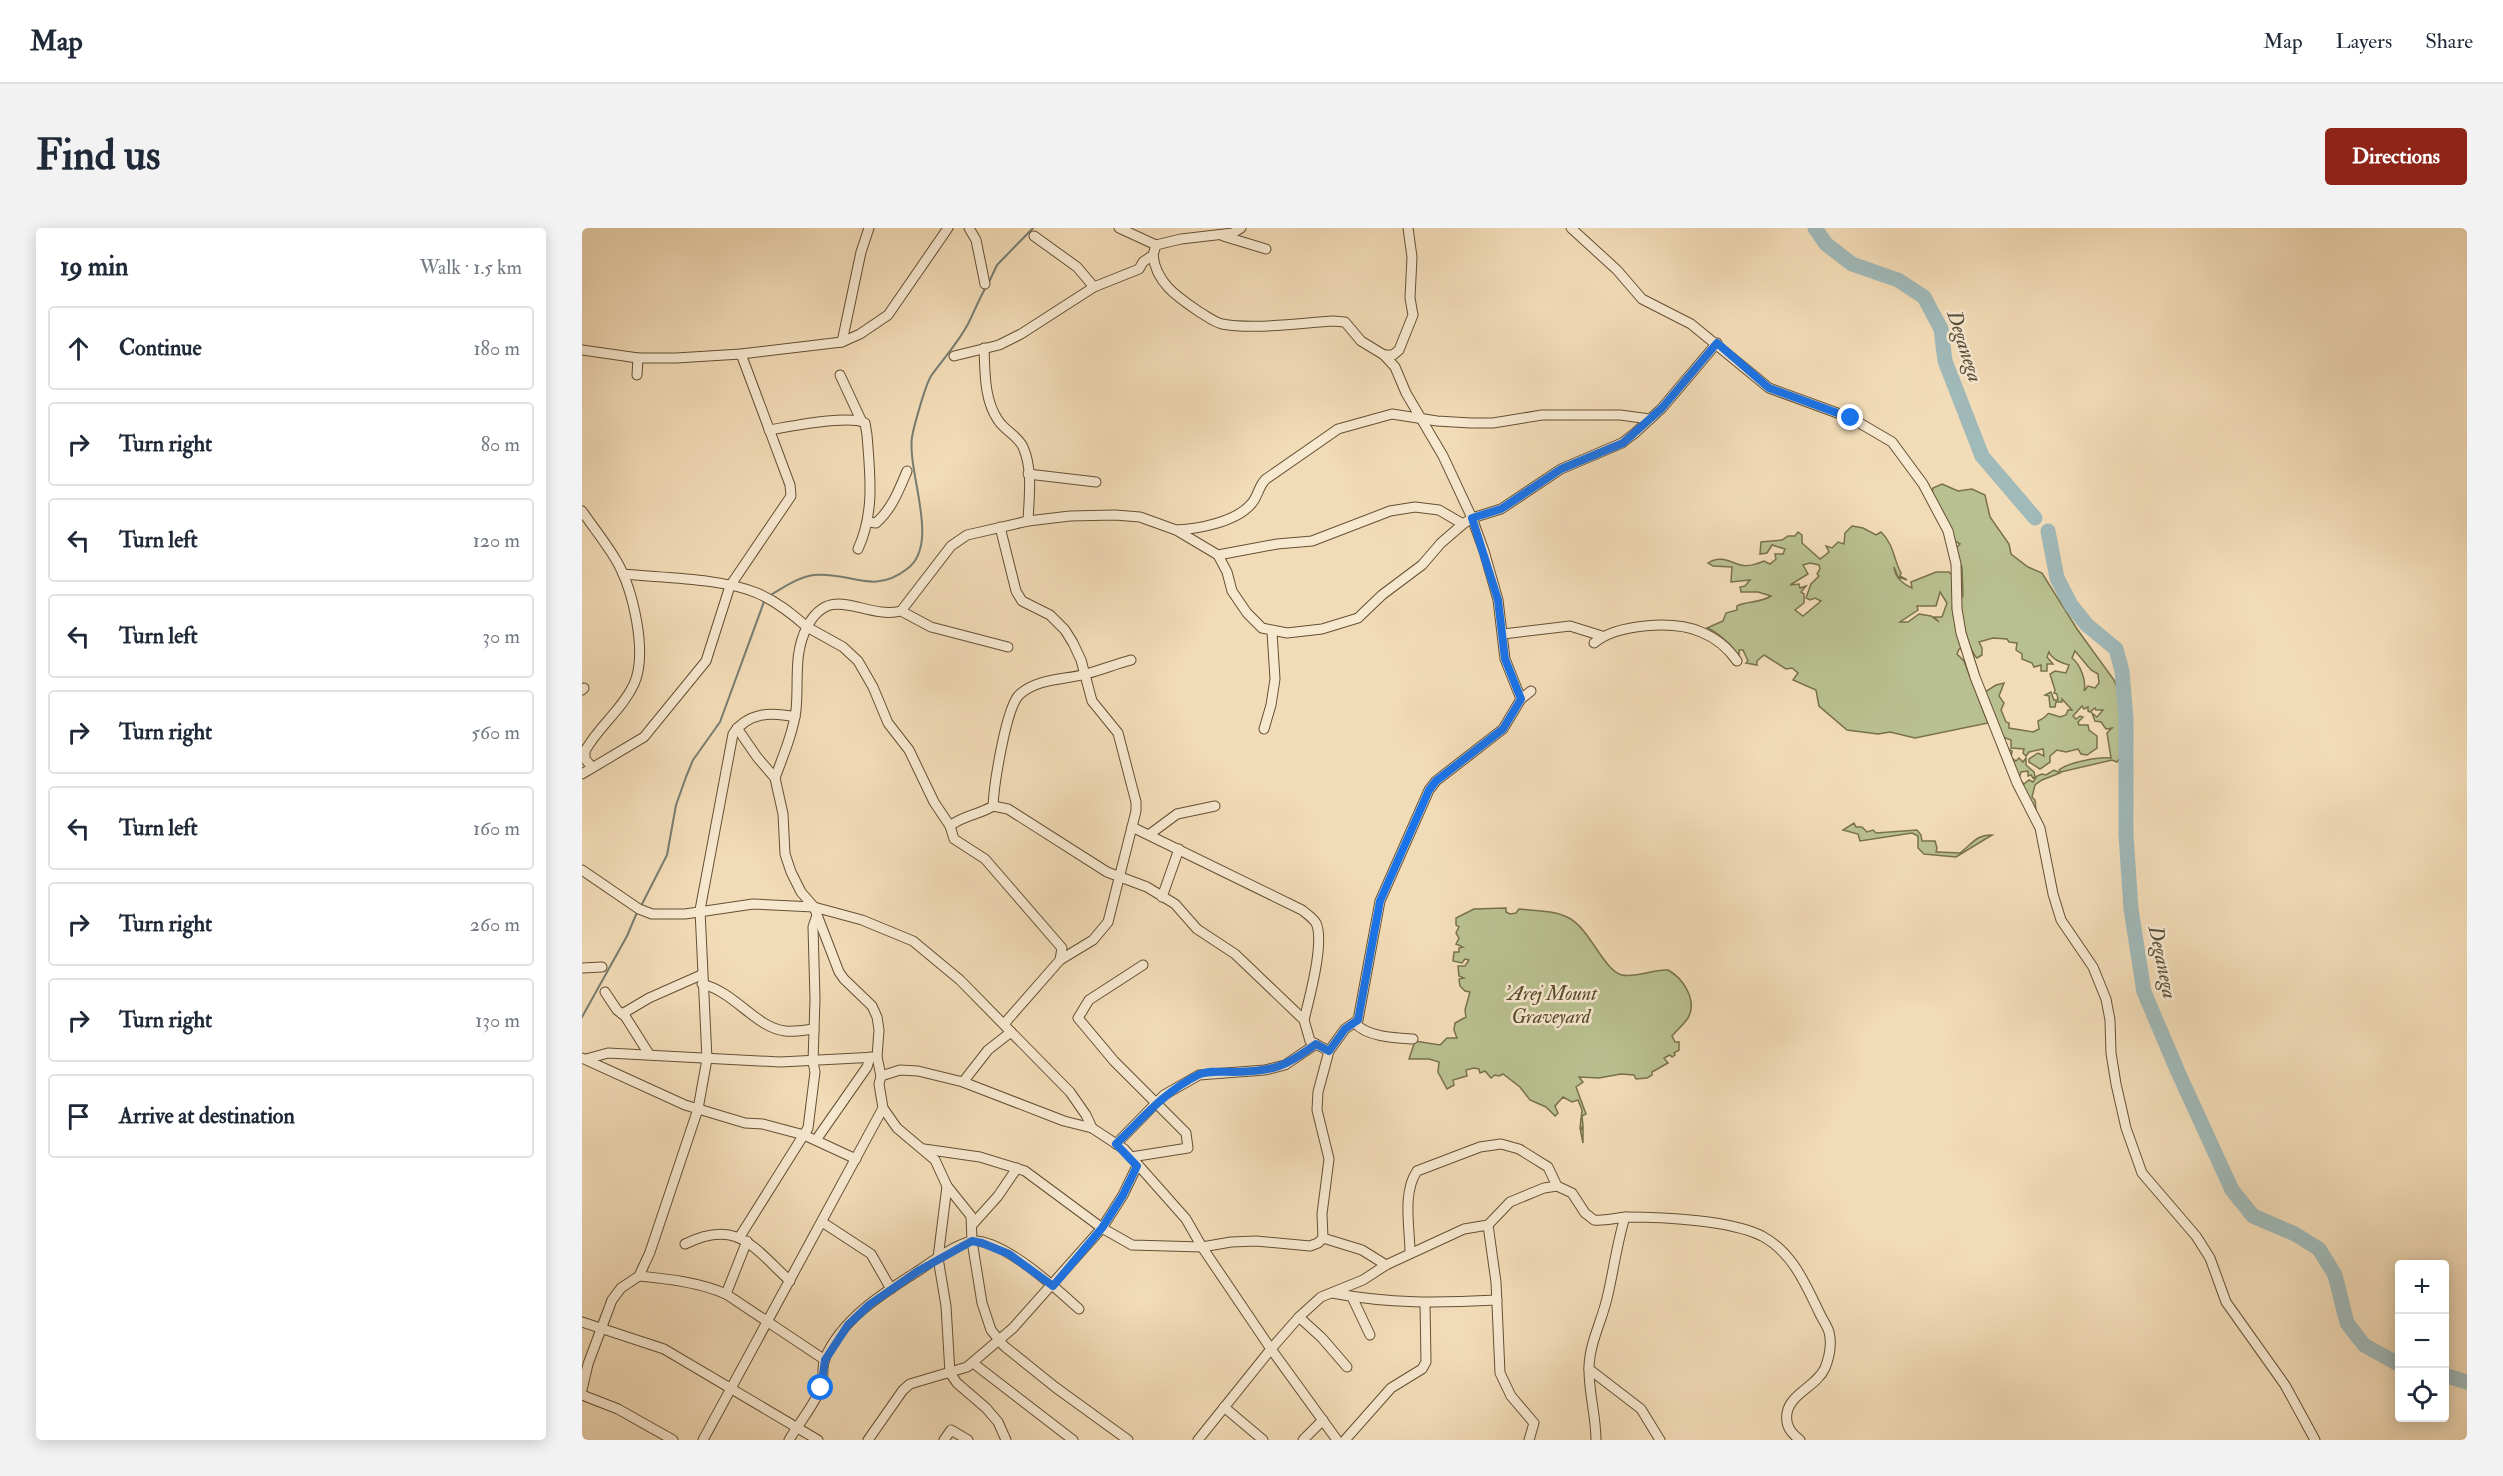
<!DOCTYPE html>
<html lang="en">
<head>
<meta charset="utf-8">
<style>
	:root { --surface:#fff; --page:#f2f2f3; --text:#1f2937; --muted:#747a83; --line:#e0e1e3; --accent:#8f2418 }
	body { margin:0; font-family:"IM FELL Double Pica",serif; background:var(--page); color:var(--text) }
	.controls { position:absolute; right:18px; bottom:18px; display:grid; overflow:hidden; border-radius:6px; box-shadow:0 3px 15px #0003 }
	.controls button { width:54px; height:54px; display:grid; place-items:center; padding:0; border:0; border-bottom:2px solid var(--line); background:var(--surface); color:var(--text); font:30px sans-serif }
	.stop { position:absolute; width:18px; height:18px; margin:-14px; border:4px solid #1a73e8; border-radius:50%; background:#fff }
	.stop.end { background:#1a73e8; border-color:#fff; box-shadow:0 2px 6px #0008 }
	.list { margin:0; padding:0; list-style:none }
	h2 { display:flex; justify-content:space-between; align-items:center; height:78px; margin:0; padding:0 24px; font-size:26px }
	h2 small { font-size:20px; font-weight:400; color:var(--muted) }
	.list li { display:grid; grid-template-columns:39px 1fr auto; gap:18px; align-items:center; box-sizing:border-box; height:84px; margin:0 12px 12px; padding:0 12px; border:2px solid var(--line); border-radius:6px }
	.list b { display:block; font-size:22px; white-space:nowrap }
	.list em { font-size:20px; font-style:normal; color:var(--muted) }
	.icon { flex:none; width:33px; height:33px; fill:none; stroke:currentColor; stroke-width:2; stroke-linecap:round; stroke-linejoin:round }
	.map { position:relative; flex:none; width:1885px; height:1212px; overflow:hidden; border-radius:6px }
	header { display:flex; align-items:center; gap:36px; box-sizing:border-box; height:84px; padding:0 30px; background:var(--surface); border-bottom:2px solid var(--line) }
	header strong { font-size:28px }
	nav { display:flex; gap:33px; margin-inline-start:auto; font-size:21px }
	.intro { display:flex; align-items:center; justify-content:space-between; box-sizing:border-box; height:144px; padding:0 36px }
	h1 { margin:0; font-size:42px }
	.button { padding:15px 27px; border-radius:6px; background:var(--accent); color:#fff; font-size:21px; font-weight:700 }
	main { display:flex; gap:36px; padding:0 36px }
	aside { flex:1; background:var(--surface); border-radius:6px; box-shadow:0 3px 15px #0003 }
	.map>svg:first-child { display:block }
	.green { fill:#b9c08f; stroke:#78714b; stroke-width:1.5; fill-rule:evenodd }
	.lines { fill:none; stroke-linecap:round; stroke-linejoin:round }
	.stream { stroke:#767d72; stroke-width:2 }
	.river { stroke:#a0b9b9; stroke-width:15 }
	.minor-casing { stroke:#655033; stroke-width:11 }
	.minor { stroke:#f7e8d0; stroke-width:9 }
	.route { stroke:#1a73e8; stroke-width:8 }
	.labels { text-anchor:middle; stroke-width:5; stroke-linejoin:round; paint-order:stroke }
	.park-label { font-size:20px; font-style:italic; fill:#574a29; stroke:#f7e8d0 }
	.water-label { font-size:21px; font-style:italic; fill:#564f3c; stroke:#f7e8d0 }
</style>
</head>
<body>
<header>
<strong>Map</strong>
<nav><a>Map</a><a>Layers</a><a>Share</a></nav>
</header>
<div class="intro"><h1>Find us</h1><a class="button">Directions</a></div>
<main>
<aside>
<h2>19 min<small>Walk · 1.5 km</small></h2>
<ul class="list">
<li><svg class="icon" aria-label="ahead" viewBox="0 0 24 24"><path d="M12 20V5M6 11l6-6 6 6"/></svg><div><b>Continue</b></div><em>180 m</em></li>
<li><svg class="icon" aria-label="right" viewBox="0 0 24 24"><path d="M7 20v-9h11M14 6l5 5-5 5"/></svg><div><b>Turn right</b></div><em>80 m</em></li>
<li><svg class="icon" aria-label="left" viewBox="0 0 24 24"><path d="M17 20v-9H6M10 6l-5 5 5 5"/></svg><div><b>Turn left</b></div><em>120 m</em></li>
<li><svg class="icon" aria-label="left" viewBox="0 0 24 24"><path d="M17 20v-9H6M10 6l-5 5 5 5"/></svg><div><b>Turn left</b></div><em>30 m</em></li>
<li><svg class="icon" aria-label="right" viewBox="0 0 24 24"><path d="M7 20v-9h11M14 6l5 5-5 5"/></svg><div><b>Turn right</b></div><em>560 m</em></li>
<li><svg class="icon" aria-label="left" viewBox="0 0 24 24"><path d="M17 20v-9H6M10 6l-5 5 5 5"/></svg><div><b>Turn left</b></div><em>160 m</em></li>
<li><svg class="icon" aria-label="right" viewBox="0 0 24 24"><path d="M7 20v-9h11M14 6l5 5-5 5"/></svg><div><b>Turn right</b></div><em>260 m</em></li>
<li><svg class="icon" aria-label="right" viewBox="0 0 24 24"><path d="M7 20v-9h11M14 6l5 5-5 5"/></svg><div><b>Turn right</b></div><em>130 m</em></li>
<li><svg class="icon" aria-label="arrive" viewBox="0 0 24 24"><path d="M6 21V4h12l-3 4 3 4H6"/></svg><div><b>Arrive at destination</b></div></li>
</ul>
</aside>
<div class="map">
<svg width="1885" height="1212" viewBox="0 0 1885 1212">
	<rect width="100%" height="100%" fill="#f2dcb7"/>
	<filter id="stains"><feTurbulence type="fractalNoise" baseFrequency=".00333" numOctaves="4"/><feColorMatrix values="0 0 0 0 .2 0 0 0 0 .09 0 0 0 0 .02 0 0 0 .5 -.17"/></filter>
	<radialGradient id="worn" r=".72"><stop offset=".6" stop-color="#630" stop-opacity="0"/><stop offset="1" stop-color="#630" stop-opacity=".3"/></radialGradient>
	<!-- green -->
	<g class="green">
		<path d="M 1360,256 L 1376,263 L 1390,261 L 1403,267 L 1408,289 L 1427,316 L 1429,326 L 1446,339 L 1460,345 L 1495,401 L 1532,452 L 1535,459 C 1537,481 1552,515 1535,534 L 1530,532 L 1479,544 L 1477,542 C 1485,535 1514,529 1529,530 L 1525,505 L 1530,500 L 1524,501 L 1519,494 L 1513,493 L 1510,485 L 1515,489 L 1521,482 L 1514,482 L 1513,480 L 1508,484 L 1506,483 L 1506,479 L 1502,481 L 1500,478 L 1491,488 L 1494,491 L 1498,488 L 1501,489 L 1496,494 L 1497,497 L 1506,497 L 1507,502 L 1515,508 L 1515,520 L 1505,527 L 1499,526 L 1496,521 L 1484,524 L 1475,522 L 1468,528 L 1468,534 L 1458,541 L 1447,534 L 1447,531 L 1456,525 L 1462,528 L 1461,521 L 1447,524 L 1444,528 L 1441,525 L 1442,521 L 1429,520 L 1429,512 L 1421,509 L 1426,521 L 1430,523 L 1429,530 L 1434,533 L 1437,530 L 1441,534 L 1444,530 L 1444,537 L 1452,544 L 1453,549 L 1451,550 L 1449,547 L 1446,548 L 1446,543 L 1439,544 L 1437,551 L 1442,556 L 1447,552 L 1451,554 L 1455,548 L 1460,546 L 1464,547 L 1472,542 L 1478,545 L 1460,552 L 1453,557 L 1450,569 L 1453,572 L 1454,582 L 1436,554 L 1403,464 L 1414,457 L 1422,455 L 1417,468 L 1422,475 L 1419,482 L 1424,494 L 1427,495 L 1427,500 L 1451,504 L 1457,501 L 1456,493 C 1473,485 1458,483 1478,489 L 1484,487 L 1486,482 L 1490,482 L 1480,471 L 1480,474 L 1474,474 L 1473,479 L 1468,479 L 1467,468 L 1463,467 L 1469,464 L 1472,472 L 1476,472 L 1475,466 L 1472,465 L 1473,462 L 1468,446 L 1473,443 L 1484,445 L 1487,437 C 1477,434 1470,431 1467,424 L 1465,429 L 1471,436 L 1465,436 L 1465,443 L 1459,443 L 1459,437 L 1452,439 L 1450,435 L 1440,431 L 1440,426 L 1434,422 L 1435,415 L 1427,414 L 1425,411 L 1411,410 L 1397,414 L 1400,420 L 1400,427 L 1395,430 L 1393,428 L 1384,411 L 1377,373 L 1381,368 L 1380,340 L 1373,321 L 1378,316 L 1373,313 L 1350,266 L 1351,260 ZM 1493,423 L 1509,442 L 1516,446 L 1517,455 L 1513,460 L 1506,458 L 1502,463 C 1505,453 1498,436 1490,430 Z"/>
		<path d="M 1270,298 L 1281,300 L 1294,307 L 1299,304 C 1312,316 1312,333 1319,345 L 1318,348 L 1325,352 L 1316,349 L 1312,339 C 1313,349 1321,356 1330,360 L 1329,354 L 1354,344 L 1367,344 L 1370,347 L 1372,376 L 1370,380 L 1376,404 L 1375,408 L 1382,421 L 1377,421 L 1375,426 L 1382,433 L 1406,495 L 1333,510 L 1308,504 L 1296,506 L 1265,502 L 1237,478 L 1234,462 L 1211,452 L 1216,445 L 1210,440 L 1204,441 L 1182,427 L 1175,433 L 1175,437 L 1164,435 L 1166,433 L 1161,422 L 1157,422 L 1157,427 L 1155,426 C 1151,417 1133,403 1125,400 L 1141,393 L 1144,385 L 1155,382 L 1155,378 C 1166,373 1178,375 1189,368 L 1176,364 L 1159,364 L 1158,359 L 1163,358 L 1168,352 L 1149,354 L 1150,339 L 1131,338 L 1126,335 C 1138,327 1148,334 1159,337 C 1165,339 1176,336 1182,333 L 1188,336 L 1194,331 L 1193,326 L 1201,326 L 1203,321 L 1190,317 L 1185,325 L 1178,326 L 1179,314 L 1200,312 L 1206,308 L 1213,308 L 1216,304 L 1220,307 L 1220,315 L 1238,331 L 1247,324 L 1244,318 L 1250,320 L 1256,314 L 1262,316 L 1263,305 ZM 1228,335 L 1237,337 L 1238,341 L 1235,346 L 1237,348 L 1229,356 L 1224,370 L 1228,372 L 1233,370 L 1239,373 L 1221,388 L 1213,382 L 1222,375 L 1222,366 L 1219,364 L 1224,358 L 1218,360 L 1217,356 L 1208,357 L 1226,346 L 1221,337 ZM 1358,364 L 1365,375 L 1360,389 L 1352,389 L 1357,394 L 1349,388 L 1337,386 L 1326,394 L 1318,394 L 1336,382 L 1335,378 L 1354,378 Z"/>
		<path d="M 1272,595 L 1274,599 L 1280,599 L 1285,604 L 1291,602 L 1294,605 L 1335,602 L 1339,607 L 1340,613 L 1353,613 L 1355,620 L 1354,624 L 1356,624 L 1378,625 C 1390,616 1395,606 1410,607 L 1374,629 L 1342,626 L 1336,620 L 1336,608 L 1330,605 L 1278,613 L 1276,606 L 1261,602 Z"/>
		<path d="M 924,680 L 924,684 L 928,686 L 934,685 L 937,681 C 954,683 973,682 987,690 C 1008,701 1022,743 1040,747 C 1055,750 1071,741 1086,742 C 1101,750 1116,773 1106,790 C 1102,796 1095,802 1090,808 L 1093,814 L 1097,814 L 1097,822 L 1092,825 L 1093,827 L 1090,829 L 1088,827 L 1082,830 L 1086,835 L 1070,844 L 1070,847 L 1065,850 L 1054,851 L 1052,847 L 1039,846 L 1017,850 L 997,849 L 1001,854 L 994,859 L 1004,886 L 1000,888 L 1001,898 L 998,902 L 1001,900 L 1001,915 L 998,900 L 1000,882 L 996,872 L 990,874 L 981,869 L 973,878 L 976,885 L 973,888 L 964,879 L 948,872 L 938,859 L 921,846 L 917,848 L 913,847 L 909,850 L 903,843 L 898,845 L 897,841 L 892,840 L 884,842 L 885,848 L 871,852 L 872,857 L 865,861 L 856,844 L 857,834 L 847,831 L 827,831 L 833,813 L 858,817 L 865,810 L 875,810 L 872,802 L 873,795 L 884,789 L 883,782 L 888,764 L 883,763 L 878,758 L 877,751 L 882,750 L 877,748 L 876,738 L 883,738 L 887,732 L 883,731 L 880,735 L 871,733 L 872,724 L 877,724 L 877,720 L 881,719 L 874,716 L 877,710 L 874,705 L 877,699 L 874,697 L 874,690 L 892,681 Z"/>
	</g>
	<g class="lines">
		<!-- stream -->
		<g class="stream">
			<polyline points="407,54 415,37 451,0"/>
			<path d="M 187,368 C 201,360 216,349 232,347 C 268,343 290,368 325,341 C 359,316 325,246 330,209 C 332,198 343,158 349,148 C 361,131 376,115 386,96 C 392,84 397,71 404,59"/>
			<polyline points="59,678 85,627 94,577 104,549 111,532 138,494 183,371"/>
			<polyline points="0,789 45,708 56,682"/>
		</g>
		<!-- river -->
		<g class="river">
			<polyline points="1233,0 1244,16 1270,36 1316,52 1342,69 1359,101 1363,133 1400,228 1453,290"/>
			<polyline points="1466,303 1475,350 1489,377 1505,397 1534,421 1540,443 1544,491 1544,607 1549,681 1562,764 1596,844 1650,962 1671,988 1713,1006 1737,1021 1753,1047 1765,1095 1782,1117 1818,1137"/>
			<polyline points="1862,1147 1885,1154"/>
		</g>
		<!-- minor casing -->
		<g class="minor-casing">
			<g id="minor">
				<polyline points="387,0 394,12 403,56"/>
				<polyline points="537,0 574,17 599,11 651,5 659,0"/>
				<polyline points="989,0 1035,42 1060,71 1109,96 1187,160 1269,190 1310,214 1341,256 1366,303 1374,336 1375,381 1379,405 1393,449 1435,555 1458,600 1471,666 1479,692 1511,739 1524,771 1528,792 1529,825 1534,856 1544,900 1560,945 1614,1008 1628,1030 1644,1074 1703,1157 1733,1212"/>
				<polyline points="452,8 495,39 512,59"/>
				<polyline points="641,8 684,21"/>
				<path d="M 571,27 C 574,56 597,70 619,85 C 626,89 632,94 640,96 C 670,102 719,95 751,93 L 763,94 L 779,113 L 802,127 L 813,139 L 824,165 L 861,228 L 890,290 L 902,323 L 916,372 L 923,431 L 939,471"/>
				<polyline points="260,114 279,24 287,0"/>
				<path d="M 402,120 C 403,143 402,172 416,192 C 422,202 436,208 441,219 C 451,241 447,270 446,293"/>
				<polyline points="0,122 56,130 94,130 159,126 260,114 278,106 306,87 366,0"/>
				<polyline points="802,127 811,127 817,122 831,87 828,70 830,29 826,0"/>
				<polyline points="372,128 417,117 439,106 512,59 557,41 561,34 571,27 574,17"/>
				<polyline points="55,147 56,130"/>
				<polyline points="258,147 279,192"/>
				<path d="M 187,202 C 206,199 267,186 283,195 L 285,207 C 288,246 293,284 276,321"/>
				<polyline points="446,246 514,254"/>
				<path d="M 0,283 C 11,299 24,315 34,332 C 51,361 66,425 52,456 C 40,482 16,499 3,523 L 3,531 L 10,539"/>
				<path d="M 286,294 L 294,295 C 310,281 317,262 325,243"/>
				<polyline points="418,299 434,363 440,373 468,387 483,402 491,415 499,432 510,473 536,505 554,574 554,583 526,694 511,712 478,732"/>
				<path d="M 594,302 C 616,301 655,294 670,275 C 676,268 677,257 684,251 L 756,201 L 810,186 L 855,193 L 889,195 L 911,195 L 960,187 L 1038,187 L 1068,191"/>
				<polyline points="636,327 695,316 730,313 808,283 833,279 857,282 881,296"/>
				<path d="M 41,346 C 81,350 139,350 175,365 C 194,373 209,385 225,399 C 249,353 282,392 319,383 L 369,318 L 385,307 L 446,293 L 488,288 L 533,287 L 558,289 L 594,302 L 636,327 L 645,344 L 650,363 L 665,385 L 680,400 L 705,405 L 740,401 L 776,390 L 800,367 L 840,337 L 859,315 L 881,296 L 890,290 L 919,281 L 979,241 L 1040,215 L 1053,205 L 1080,180 L 1135,115"/>
				<polyline points="319,383 349,399 426,419"/>
				<polyline points="921,406 988,398 1020,408"/>
				<path d="M 1012,415 C 1035,396 1091,392 1119,404 C 1134,410 1146,420 1155,433"/>
				<polyline points="0,462 2,460"/>
				<polyline points="155,500 175,529 193,550 201,586 203,626 209,644 219,664 232,679 257,744 262,751 290,778 295,789 297,802 295,829 299,848 297,856 301,880 315,900 353,932 365,958 356,1030 364,1078 368,1145 375,1155 404,1180 416,1194 424,1212"/>
				<polyline points="682,501 689,477 693,451 690,404"/>
				<polyline points="0,546 62,509 124,433 148,358 209,268 208,257 159,126"/>
				<path d="M 193,550 C 201,528 211,505 214,482 C 217,454 211,426 225,399 L 261,419 L 276,433 L 291,459 L 306,495 L 327,522 L 352,574 L 368,598"/>
				<polyline points="411,578 426,581 525,644 565,659 593,676 615,701 653,726 722,792 728,813 747,823"/>
				<path d="M 550,599 L 720,682 C 725,686 731,690 734,695 C 743,714 727,771 722,792"/>
				<polyline points="568,606 595,586 633,578"/>
				<polyline points="0,642 57,681 70,686 103,686 171,676 232,679 280,692 331,713 378,752 488,864 504,887 510,900"/>
				<polyline points="580,669 597,621"/>
				<polyline points="0,740 20,739"/>
				<path d="M 120,756 C 153,764 173,799 203,803 C 212,804 223,802 232,801"/>
				<polyline points="23,764 35,782 43,788 67,826"/>
				<polyline points="40,786 67,770 119,747"/>
				<path d="M 773,795 C 785,809 813,810 831,811"/>
				<path d="M 422,796 L 478,732 L 480,720 L 403,631 L 372,611 L 368,598 C 381,587 397,587 411,578 C 412,557 424,478 438,466 C 457,450 482,452 504,446 C 519,442 534,436 549,432"/>
				<polyline points="0,830 103,877 163,895 181,896 222,907 274,931"/>
				<polyline points="4,831 26,825 198,834 295,829"/>
				<polyline points="299,848 318,842 336,843 381,854 482,893 510,900 542,921 604,991 620,1019 689,1121 755,1212"/>
				<polyline points="381,854 406,822 429,804"/>
				<polyline points="234,912 285,839 288,829"/>
				<polyline points="534,916 582,867 617,847 683,842 703,837 734,816"/>
				<polyline points="342,921 398,929 443,943 520,1000 550,1017 620,1019 649,1014 674,1013 728,1018 736,1015 741,1010 740,986 747,931 735,882 736,864 747,823 763,801 776,792 798,673 847,562 854,553 921,501 939,471 949,463"/>
				<polyline points="549,929 606,920 604,905 532,833 496,790 507,772 561,737"/>
				<polyline points="365,958 389,988 390,1013 400,1075 409,1102 422,1118 473,1159 546,1212"/>
				<polyline points="240,994 289,1026 309,1061"/>
				<polyline points="390,997 416,968 435,940"/>
				<polyline points="906,997 914,1054 918,1145 929,1168 952,1195 947,1212"/>
				<polyline points="157,1010 226,900 233,844 231,834 233,771 231,699 235,687"/>
				<polyline points="741,1010 780,1022 804,1037"/>
				<path d="M 103,1016 C 155,990 171,1019 208,1053"/>
				<path d="M 828,1025 C 828,1000 820,965 835,943 L 898,919 L 919,916 L 937,921 L 966,939 L 975,958"/>
				<path d="M 57,1048 C 86,1051 116,1054 144,1066 L 243,1132"/>
				<path d="M 750,1065 C 809,1076 856,1075 915,1072"/>
				<polyline points="144,1066 165,1013"/>
				<polyline points="770,1069 788,1107"/>
				<polyline points="717,1089 740,1110 765,1139"/>
				<polyline points="0,1094 82,1121 236,1212"/>
				<polyline points="391,1135 491,1212"/>
				<polyline points="1007,1141 1059,1181 1078,1212"/>
				<path d="M 0,1162 L 6,1136 L 30,1072 L 39,1060 L 57,1048 L 68,1024 L 116,881 L 125,831 L 118,682 L 151,506 C 166,484 189,484 213,489"/>
				<polyline points="0,1167 36,1181 91,1212"/>
				<polyline points="642,1179 681,1212"/>
				<polyline points="121,1212 301,880"/>
				<path d="M 207,1212 C 217,1195 230,1180 238,1162 C 243,1152 239,1140 243,1130 C 261,1089 303,1064 339,1041 C 350,1033 378,1014 391,1013 C 421,1011 475,1061 497,1081"/>
				<polyline points="286,1212 321,1162 328,1156 385,1139 431,1100 520,1000 541,967 555,938"/>
				<polyline points="362,1212 369,1202 386,1212"/>
				<path d="M 616,1212 L 689,1121 L 717,1089 L 739,1069 L 781,1052 L 804,1037 L 882,1001 L 906,997 L 928,974 L 962,960 L 975,958 L 990,965 L 1003,985 L 1012,992 C 1023,993 1033,990 1044,989 C 1080,989 1148,992 1180,1008 C 1210,1024 1223,1055 1237,1084 C 1240,1091 1245,1097 1247,1104 C 1250,1116 1247,1130 1243,1140 C 1235,1158 1208,1166 1205,1185 C 1203,1198 1209,1205 1218,1212"/>
				<polyline points="721,1212 741,1192"/>
				<polyline points="763,1212 809,1160 840,1141 844,1134 843,1076"/>
				<path d="M 1014,1212 C 1014,1187 1006,1162 1007,1138 C 1008,1113 1021,1091 1026,1066 C 1032,1040 1035,1015 1043,989"/>
			</g>
		</g>
		<!-- minor -->
		<use href="#minor" class="minor"/>
	</g>
	<g class="lines">
		<!-- route -->
		<path class="route" d="M 239,1160 L 243,1132 L 266,1097 L 287,1077 L 336,1043 L 390,1013 L 400,1015 L 427,1026 L 471,1058 L 520,1000 L 541,967 L 555,938 L 534,916 C 561,890 582,864 616,847 C 626,842 642,844 653,844 C 692,843 703,839 734,816 L 747,823 L 763,801 L 776,792 L 798,673 L 847,562 L 854,553 L 921,501 L 939,471 L 923,431 L 916,372 L 890,290 L 919,281 L 979,241 L 1041,215 L 1080,180 L 1135,115 L 1187,160 L 1269,190"/>
	</g>
	<g class="labels">
		<!-- park labels -->
		<g class="park-label">
			<text x="969" y="772">'Arej Mount<tspan x="969" dy="23">Graveyard</tspan></text>
		</g>
		<!-- water labels -->
		<g class="water-label">
			<text transform="translate(1383 118) rotate(72)" y="7">Deganega</text>
			<text transform="translate(1581 734) rotate(78)" y="7">Deganega</text>
		</g>
	</g>
	<rect width="100%" height="100%" filter="url(#stains)"/>
	<rect width="100%" height="100%" fill="url(#worn)"/>
</svg>
<div class="controls">
<button>+</button>
<button>−</button>
<button><svg class="icon" aria-label="locate" viewBox="0 0 24 24"><circle cx="12" cy="12" r="6"/><path d="M12 2v4M12 18v4M2 12h4M18 12h4"/></svg></button>
</div>
<div class="stop" style="left:239px;top:1160px"></div>
<div class="stop end" style="left:1269px;top:190px"></div>
</div>
</main>
</body>
</html>
